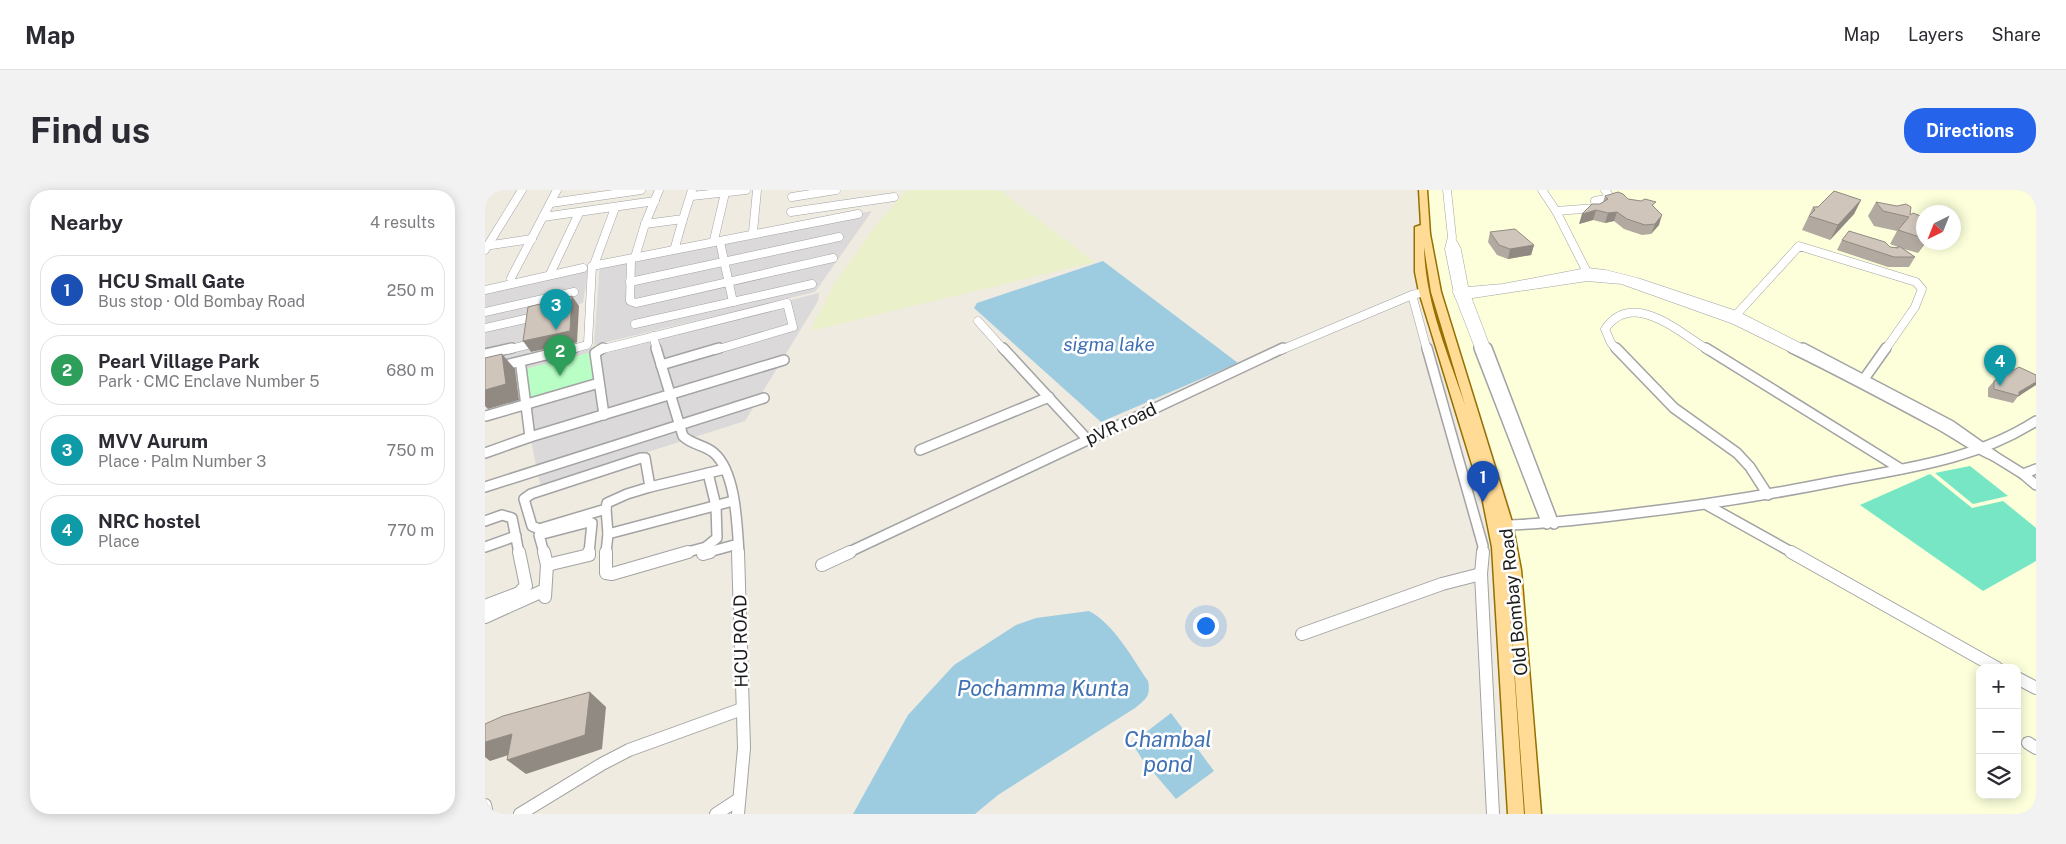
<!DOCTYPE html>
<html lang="en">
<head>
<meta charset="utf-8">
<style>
	:root { --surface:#fff; --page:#f2f2f3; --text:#2b2b33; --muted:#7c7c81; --line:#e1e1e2; --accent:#2563eb }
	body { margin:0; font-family:"Public Sans",sans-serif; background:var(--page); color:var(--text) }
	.controls { position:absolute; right:15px; bottom:15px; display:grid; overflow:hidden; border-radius:10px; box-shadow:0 2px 12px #0003 }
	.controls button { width:45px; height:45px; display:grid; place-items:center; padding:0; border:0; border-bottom:1px solid var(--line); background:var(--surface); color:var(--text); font:25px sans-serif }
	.compass { position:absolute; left:1431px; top:15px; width:45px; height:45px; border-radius:50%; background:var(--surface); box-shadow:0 2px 12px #0003; rotate:223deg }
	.you { position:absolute; left:720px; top:435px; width:18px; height:18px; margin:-12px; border:4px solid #fff; border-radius:50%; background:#1a73e8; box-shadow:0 0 0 8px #1a73e833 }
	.badge { display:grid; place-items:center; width:32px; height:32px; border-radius:50%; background:var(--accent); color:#fff; font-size:16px; font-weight:700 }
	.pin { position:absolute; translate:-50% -41px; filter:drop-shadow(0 1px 2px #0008) }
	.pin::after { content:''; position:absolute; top:26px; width:18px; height:15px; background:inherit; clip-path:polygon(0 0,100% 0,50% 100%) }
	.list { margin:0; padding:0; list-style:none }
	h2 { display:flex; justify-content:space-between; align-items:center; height:65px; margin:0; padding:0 20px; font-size:21px }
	h2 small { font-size:16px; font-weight:400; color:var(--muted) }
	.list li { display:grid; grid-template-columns:32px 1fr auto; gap:15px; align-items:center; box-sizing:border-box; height:70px; margin:0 10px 10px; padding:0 10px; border:1px solid var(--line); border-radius:20px }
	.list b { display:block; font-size:19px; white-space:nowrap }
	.list p { margin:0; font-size:16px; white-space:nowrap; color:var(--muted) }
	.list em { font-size:16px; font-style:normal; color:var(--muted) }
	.icon { flex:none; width:28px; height:28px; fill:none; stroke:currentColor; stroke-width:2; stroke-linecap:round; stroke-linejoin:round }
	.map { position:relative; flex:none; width:1551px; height:624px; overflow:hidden; border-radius:20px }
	header { display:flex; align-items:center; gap:30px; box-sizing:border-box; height:70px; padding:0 25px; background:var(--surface); border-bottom:1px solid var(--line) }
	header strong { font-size:24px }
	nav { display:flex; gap:28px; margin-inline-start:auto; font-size:18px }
	.intro { display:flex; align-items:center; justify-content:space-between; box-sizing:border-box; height:120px; padding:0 30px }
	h1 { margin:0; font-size:35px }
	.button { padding:12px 22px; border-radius:20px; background:var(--accent); color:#fff; font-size:18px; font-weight:700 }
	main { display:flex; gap:30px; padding:0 30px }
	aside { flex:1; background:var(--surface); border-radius:20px; box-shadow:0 2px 12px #0003 }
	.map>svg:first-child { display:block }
	.residential { fill:#dbd9d9 }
	.education { fill:#fcffda; fill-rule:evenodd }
	.farmland { fill:#eaf0ca }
	.park { fill:#b9fec4 }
	.pitch { fill:#77e6c4 }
	.water { fill:#9dcce1 }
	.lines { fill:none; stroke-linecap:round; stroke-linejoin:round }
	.minor-far2-casing { stroke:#a3a3a3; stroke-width:9 }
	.minor-far1-casing { stroke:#a3a3a3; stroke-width:12 }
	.minor-casing { stroke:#a3a3a3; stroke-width:14 }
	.major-casing { stroke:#957000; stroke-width:3 }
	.minor-far2 { stroke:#fff; stroke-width:8 }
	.minor-far1 { stroke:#fff; stroke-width:9 }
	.minor { stroke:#fff; stroke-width:12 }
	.major { fill:#ffdb96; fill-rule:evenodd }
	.wall { fill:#b2a9a0 }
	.shaded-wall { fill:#918a82 }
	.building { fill:#cfc5ba; stroke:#918a82 }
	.labels { text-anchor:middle; stroke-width:5; stroke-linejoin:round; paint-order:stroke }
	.street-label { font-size:18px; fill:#1c1c1c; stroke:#fff }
	.water-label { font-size:19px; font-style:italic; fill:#4171b4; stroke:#fff }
	.near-water-label { font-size:22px; font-style:italic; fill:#4171b4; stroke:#fff }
</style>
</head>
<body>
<header>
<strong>Map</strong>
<nav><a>Map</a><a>Layers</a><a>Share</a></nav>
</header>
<div class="intro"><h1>Find us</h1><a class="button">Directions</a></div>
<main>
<aside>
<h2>Nearby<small>4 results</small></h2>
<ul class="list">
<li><span class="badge" style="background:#1a4fb4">1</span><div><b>HCU Small Gate</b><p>Bus stop · Old Bombay Road</p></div><em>250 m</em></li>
<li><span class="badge" style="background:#2e9e5b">2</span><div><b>Pearl Village Park</b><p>Park · CMC Enclave Number 5</p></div><em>680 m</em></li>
<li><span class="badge" style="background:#0f9aa8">3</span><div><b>MVV Aurum</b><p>Place · Palm Number 3</p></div><em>750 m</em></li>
<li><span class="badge" style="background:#0f9aa8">4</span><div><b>NRC hostel</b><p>Place</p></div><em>770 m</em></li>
</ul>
</aside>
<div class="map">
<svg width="1551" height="624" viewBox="0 0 1551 624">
	<rect width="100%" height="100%" fill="#efebe1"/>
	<!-- residential -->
	<g class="residential">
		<polygon points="387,21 330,102 109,155 115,73"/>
		<polygon points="103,79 98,113 48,126 44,168 0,178 0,101"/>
		<polygon points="334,103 333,111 260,231 56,296 52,281 39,214 40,175"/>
	</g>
	<!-- education -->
	<path class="education" d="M 940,0 L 1551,0 L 1551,624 L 1058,624 L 1034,383 L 1026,320 L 953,90 ZM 1438,22 L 1468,22 L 1468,52 L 1438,52 ZM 1495,478 L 1532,478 L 1532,605 L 1495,605 Z"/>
	<!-- farmland -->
	<polygon class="farmland" points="422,0 514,0 610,72 325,141 351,91 392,34"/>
	<!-- park -->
	<polygon class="park" points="107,162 110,192 43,211 40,179"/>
	<!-- pitch -->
	<g class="pitch">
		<polygon points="1485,276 1523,306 1488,314 1450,283"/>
		<polygon points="1445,284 1487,318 1518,311 1551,338 1551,371 1498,401 1375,315"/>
	</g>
	<!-- water -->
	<g class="water">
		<polygon points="618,71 753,173 616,232 489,118 492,113"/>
		<path d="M 604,421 C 628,433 648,469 663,491 C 666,506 661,509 650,518 L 513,605 L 490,624 L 368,624 L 423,525 L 469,475 L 531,435 L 551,428 Z"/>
		<polygon points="686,523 729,581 691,609 657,569 647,553"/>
	</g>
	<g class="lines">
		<!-- minor-far2 casing -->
		<g class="minor-far2-casing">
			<g id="minor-far2">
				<polyline points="962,0 967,47 964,59 973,103 995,160"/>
				<polyline points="1057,0 1071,21 1102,82"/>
				<polyline points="0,5 4,0"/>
				<polyline points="207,6 261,0"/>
				<polyline points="307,7 351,0"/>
				<polyline points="66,13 156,0"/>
				<polyline points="1071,21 1111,18 1110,11 1126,8 1120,0"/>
				<polyline points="306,22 409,7"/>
				<polyline points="58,27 170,11"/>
				<polyline points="160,34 198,29 207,0"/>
				<polyline points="268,42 272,0"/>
				<polyline points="229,50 240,3"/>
				<polyline points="967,51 972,60 980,102 1002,160"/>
				<polyline points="235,52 248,112"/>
				<polyline points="0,56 47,49"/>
				<polyline points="190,57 198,29"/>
				<polyline points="0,60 37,0"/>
				<polyline points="151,64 160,34 174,0"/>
				<polyline points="146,69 145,111 151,113 348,68"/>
				<polyline points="110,72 130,18"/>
				<polyline points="66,82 94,23"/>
				<polyline points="26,88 72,0"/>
				<polyline points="145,92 354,47"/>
				<polyline points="0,100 98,78"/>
				<polyline points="972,102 1018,98 1102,82 1120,84 1152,92 1251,125 1320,160"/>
				<polyline points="927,105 942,160"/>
				<polyline points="974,106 1102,87 1137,90 1249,130 1310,160"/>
				<polyline points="0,122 89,102"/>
				<polyline points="1251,125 1314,56 1431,92 1437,99 1430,117 1400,160"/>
				<polyline points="493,131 519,160"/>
				<polyline points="150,134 327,94"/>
				<polyline points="0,138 40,129"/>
				<polyline points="168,146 172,160"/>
				<polyline points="21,160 42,155"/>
				<polyline points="83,160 102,155 103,153 107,76 373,24"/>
				<polyline points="114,160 302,113 308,137 230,160"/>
				<polyline points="796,160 927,105 939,102"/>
				<path d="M 1132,160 L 1126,153 L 1120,139 C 1148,99 1194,142 1223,160"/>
			</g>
		</g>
		<!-- minor-far1 casing -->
		<g class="minor-far1-casing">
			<g id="minor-far1">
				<polyline points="118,158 110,163 119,225"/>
				<path d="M 171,158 L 198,246 C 207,255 220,255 229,263 C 251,282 252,335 254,363"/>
				<polyline points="518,158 603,250"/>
				<polyline points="942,158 998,356 997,363"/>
				<polyline points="994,158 1062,334"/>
				<polyline points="1002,158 1069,334"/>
				<polyline points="1131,158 1189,218 1252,263 1265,277 1283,305"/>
				<polyline points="1221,158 1416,279"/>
				<path d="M 1307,158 C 1356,182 1405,208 1453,234 C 1472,244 1489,258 1509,266 L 1465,235 L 1318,158"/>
				<polyline points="0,164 27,158"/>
				<polyline points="176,175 234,158"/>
				<polyline points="36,177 45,247"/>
				<polyline points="0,180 89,158"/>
				<polyline points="1379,189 1401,158"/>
				<polyline points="1,226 114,193"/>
				<polyline points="435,260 564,207"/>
				<polyline points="0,263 45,247 299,170"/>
				<polyline points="1509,266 1538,284 1551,295"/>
				<polygon points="156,268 160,268 165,297 142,304 122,313 121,319 54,339 47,336 39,309 46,304"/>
				<polyline points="1538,284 1551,279"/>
				<polyline points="0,297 279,208"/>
				<polyline points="165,297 240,279"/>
				<polyline points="1222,315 1308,363"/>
				<polyline points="121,319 123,344 121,363"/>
				<polyline points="0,331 17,325 27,328 34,363"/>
				<path d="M 1022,335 C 1063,334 1103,329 1143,324 C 1214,316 1283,305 1353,291 C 1422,278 1490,270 1551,231"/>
				<polyline points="123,344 248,311"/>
				<polyline points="0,357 31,346"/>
				<polyline points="59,363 54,345 104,332 107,333 104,363"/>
				<polyline points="199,363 221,357 232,348 231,316 223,283"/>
				<polyline points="220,363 253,354"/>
				<polyline points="362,363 798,158"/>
			</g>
		</g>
		<!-- minor casing -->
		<g class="minor-casing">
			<g id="minor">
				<polyline points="59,362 62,375 104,365 104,362"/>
				<polyline points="121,362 121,383 127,384 203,362"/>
				<polyline points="998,362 996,384 1008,624"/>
				<polyline points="1306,362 1512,478"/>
				<polyline points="218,364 225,362"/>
				<polyline points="337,375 365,362"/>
				<polyline points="60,407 62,375"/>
				<polyline points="0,416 34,403 41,396 34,362"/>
				<polyline points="0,427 60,400"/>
				<polyline points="817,444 957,394 996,384"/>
				<polyline points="1532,488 1551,498"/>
				<polyline points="1543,553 1551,558"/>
				<polyline points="0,615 2,624"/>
				<polyline points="35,624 117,574 144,560 257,519"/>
				<polyline points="231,624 254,609"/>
				<polyline points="253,624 259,558 253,362"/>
			</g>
		</g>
		<!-- major casing -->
		<g class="major-casing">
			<path id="major" d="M 934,0 L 942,0 L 945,44 L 956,102 L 1027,332 L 1036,380 L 1056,624 L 1040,624 L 1022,379 L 1039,624 L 1023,624 L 1007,357 L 997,307 L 934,102 L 930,82 L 930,37 L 936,35 ZM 939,57 L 946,102 L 980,215 C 963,164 940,112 939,57 Z"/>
		</g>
		<!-- minor-far2 -->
		<use href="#minor-far2" class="minor-far2"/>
		<!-- minor-far1 -->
		<use href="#minor-far1" class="minor-far1"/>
		<!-- minor -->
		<use href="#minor" class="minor"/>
		<!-- major -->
		<use href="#major" class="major"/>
	</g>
	<!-- wall -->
	<g class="wall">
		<polygon points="1120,6 1143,9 1169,16 1174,35 1166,44 1157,45 1139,39 1129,31 1120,33 1108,30 1094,34 1115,14 1118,12"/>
		<polygon points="1376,10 1369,24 1345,50 1317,40 1328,17"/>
		<polygon points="1391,12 1425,25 1438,27 1438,52 1441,52 1433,63 1419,59 1430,67 1424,77 1403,77 1352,60 1357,50 1405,57 1413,57 1405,54 1412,41 1389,36 1383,26"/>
		<polygon points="1005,42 1049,55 1046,65 1023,69 1012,65 1003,52"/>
		<polygon points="1509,191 1551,195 1534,205 1528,213 1503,207 1503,198"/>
	</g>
	<!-- shaded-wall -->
	<g class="shaded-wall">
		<polygon points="1376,10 1369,24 1345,50 1353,35"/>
		<polygon points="1111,20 1108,30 1094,34 1097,24"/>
		<polygon points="1132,22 1129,31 1120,33 1123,23"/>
		<polygon points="1177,25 1174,35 1166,44 1170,34"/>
		<polygon points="1440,52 1441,52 1433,63"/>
		<polygon points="1049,55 1046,65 1023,69 1025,59"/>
		<polygon points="87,106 94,116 92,152 46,162 38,151"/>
		<polygon points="17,164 30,179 34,210 3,219 0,216 0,200"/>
		<polygon points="1551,192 1551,195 1534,206 1534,202"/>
		<polygon points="105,502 121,517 117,559 41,584 22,570"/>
		<polygon points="27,544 45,558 5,571 0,567 0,552"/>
	</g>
	<!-- building -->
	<g class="building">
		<polygon points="1349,1 1376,10 1353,35 1324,26 1330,20 1328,17 1333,17"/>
		<polygon points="1133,2 1138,4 1143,9 1156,11 1160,9 1171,12 1167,15 1177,25 1170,34 1160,35 1142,29 1132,22 1123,23 1111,20 1097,24 1107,14 1115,14 1123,9 1120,6"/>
		<polygon points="1391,12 1412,16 1421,14 1426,17 1425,25 1428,23 1438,27 1438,48 1413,40 1424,27 1398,21"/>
		<polygon points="1030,39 1049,55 1025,59 1014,55 1005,42"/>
		<polygon points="1364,41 1400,52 1405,57 1413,58 1414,56 1430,67 1409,67 1357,50"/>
		<polygon points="87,106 85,141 38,151 43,117"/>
		<polygon points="17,164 21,194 0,200 0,168"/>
		<polygon points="1534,177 1551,185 1551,192 1534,202 1534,206 1509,199 1509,191"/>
		<polygon points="105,502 100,545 22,570 27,544 0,552 0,534 18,526"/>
	</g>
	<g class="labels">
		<!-- street labels -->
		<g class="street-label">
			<text transform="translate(636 234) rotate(-25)" y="6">pVR road</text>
			<text transform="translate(1029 412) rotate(-96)" y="6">Old Bombay Road</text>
			<text transform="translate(256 451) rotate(-91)" y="6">HCU ROAD</text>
		</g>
		<!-- water labels -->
		<g class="water-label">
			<text x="624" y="161">sigma lake</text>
		</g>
		<!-- near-water labels -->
		<g class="near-water-label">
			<text x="558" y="506">Pochamma Kunta</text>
			<text x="683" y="557">Chambal<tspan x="683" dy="25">pond</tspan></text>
		</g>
	</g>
</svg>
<div class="controls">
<button>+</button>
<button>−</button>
<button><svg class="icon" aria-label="layers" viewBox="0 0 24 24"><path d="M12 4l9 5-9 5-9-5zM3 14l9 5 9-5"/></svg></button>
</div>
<svg class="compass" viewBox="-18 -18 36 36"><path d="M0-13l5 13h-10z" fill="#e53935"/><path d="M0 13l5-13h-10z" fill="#7c7c81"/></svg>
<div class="you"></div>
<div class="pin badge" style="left:998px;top:312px;background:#1a4fb4">1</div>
<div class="pin badge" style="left:75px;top:186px;background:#2e9e5b">2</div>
<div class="pin badge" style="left:71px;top:140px;background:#0f9aa8">3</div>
<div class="pin badge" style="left:1515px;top:196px;background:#0f9aa8">4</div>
</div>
</main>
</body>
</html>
